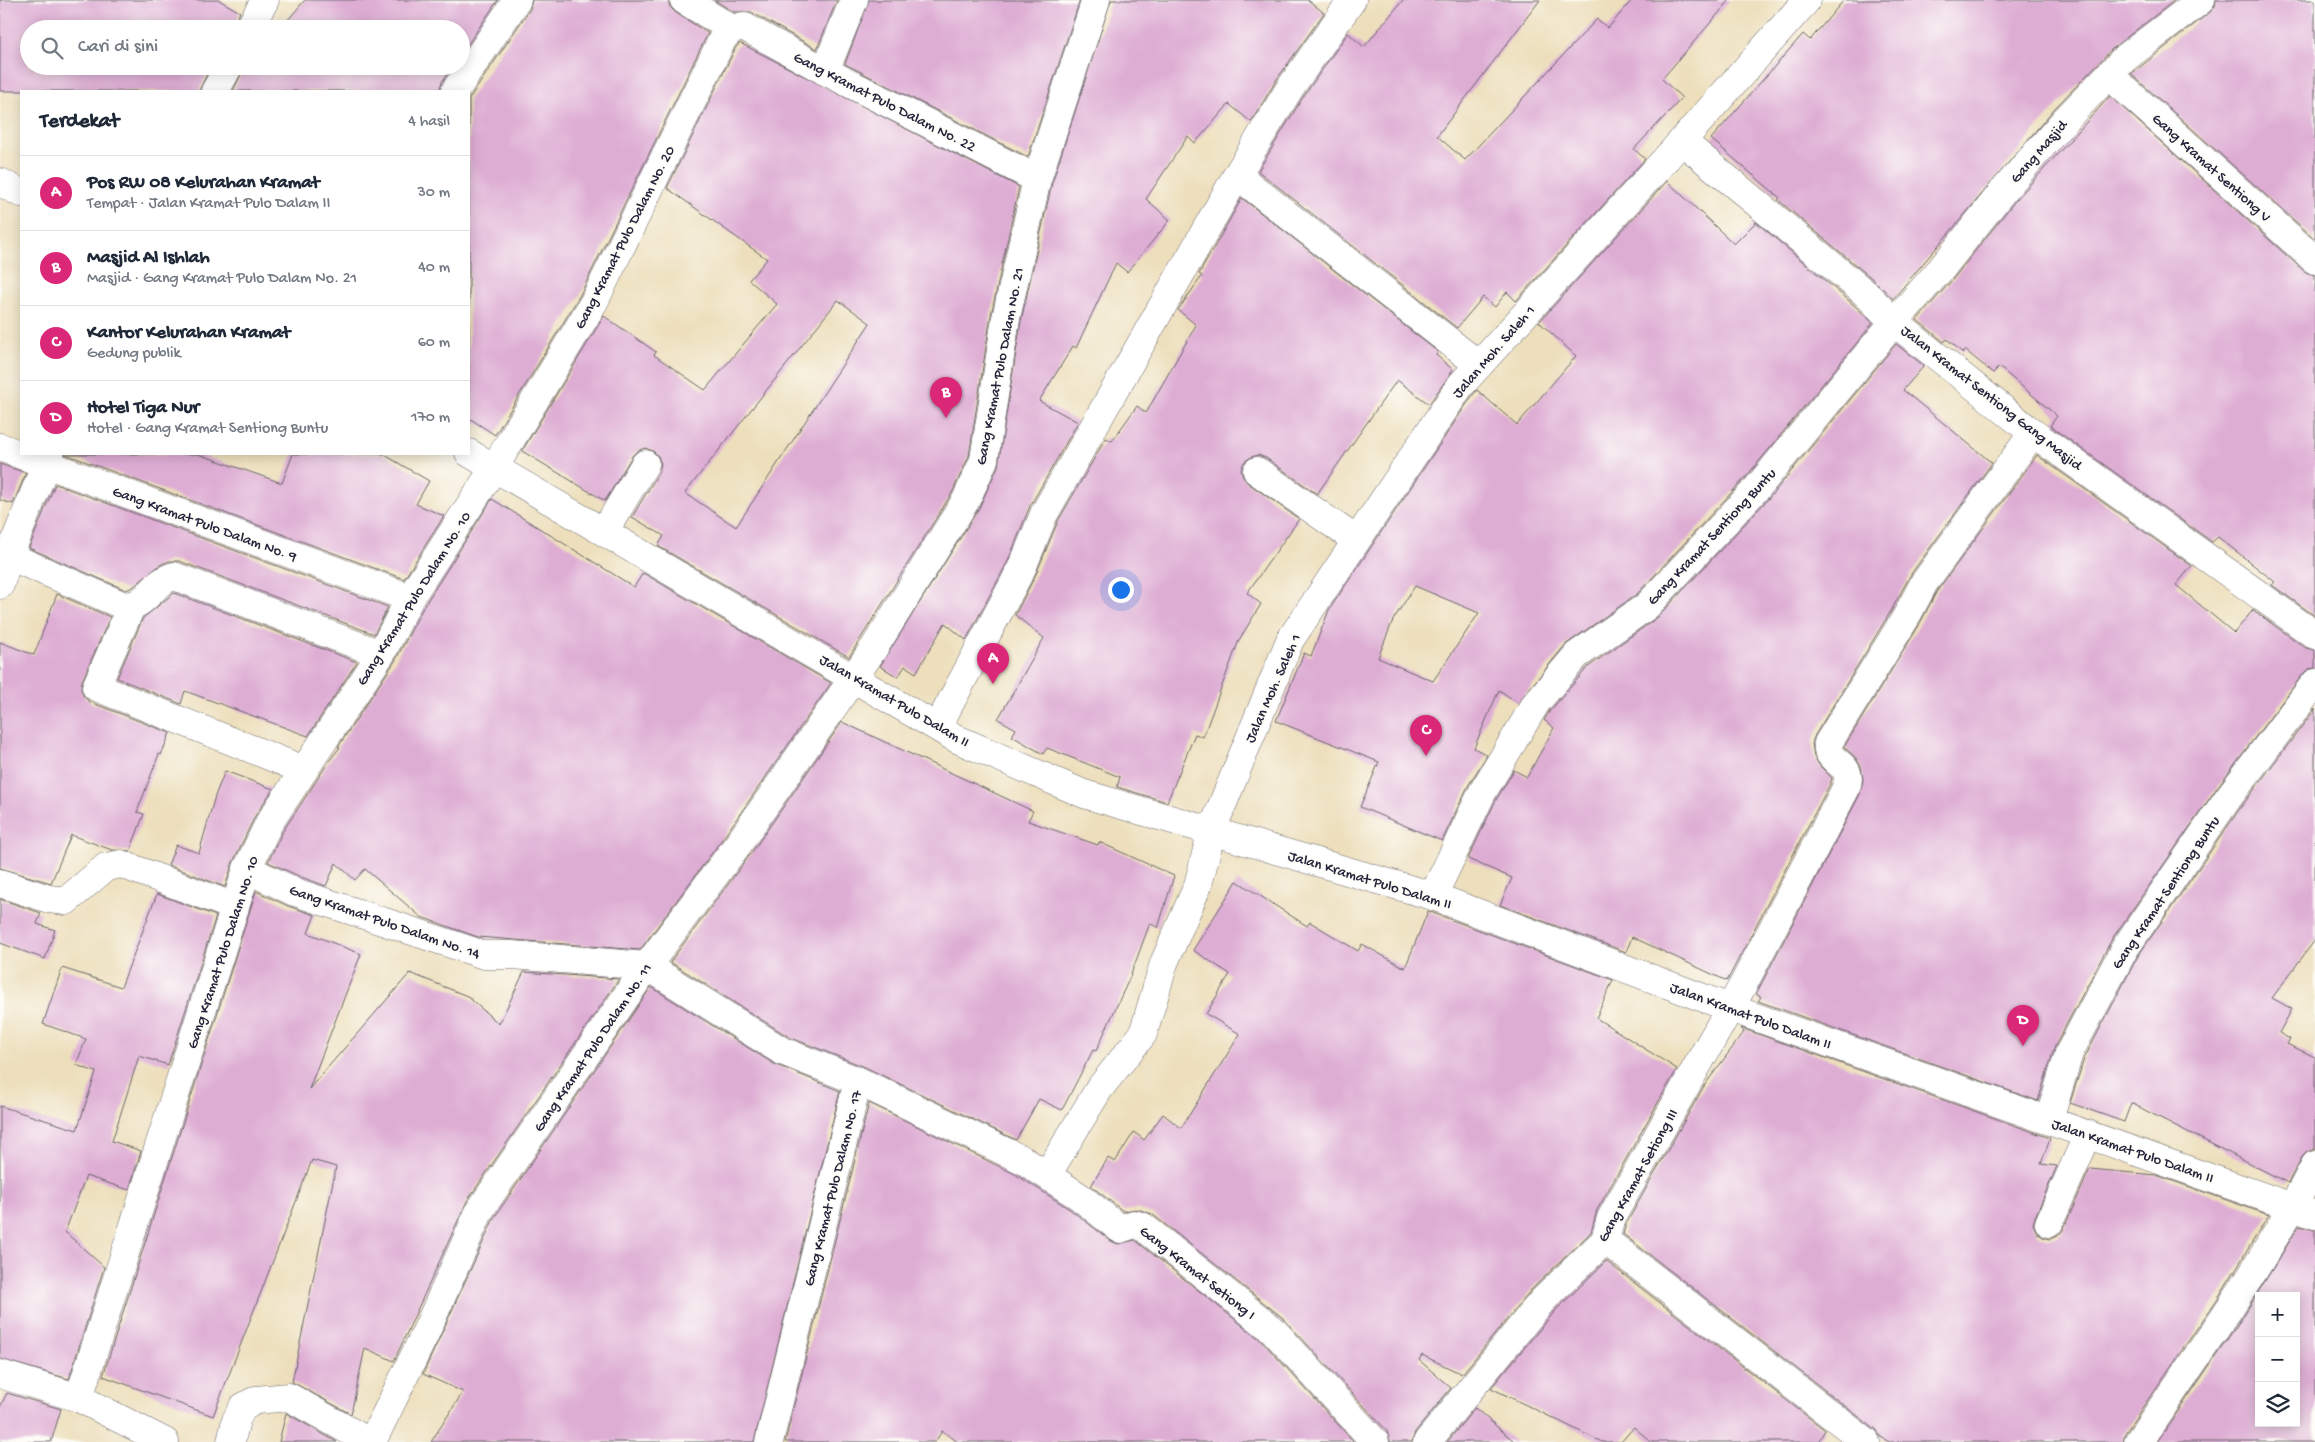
<!DOCTYPE html>
<html lang="id">
<head>
<meta charset="utf-8">
<style>
	:root { --surface:#fff; --page:#f6f6f7; --text:#1f2937; --muted:#747a83; --line:#e0e1e3; --accent:#db2777 }
	body { margin:0; font-family:"Gochi Hand",sans-serif; background:var(--page); color:var(--text) }
	.controls { position:absolute; right:15px; bottom:15px; display:grid; overflow:hidden; border-radius:0px; box-shadow:0 2px 12px #0003 }
	.controls button { width:45px; height:45px; display:grid; place-items:center; padding:0; border:0; border-bottom:1px solid var(--line); background:var(--surface); color:var(--text); font:25px sans-serif }
	.you { position:absolute; left:1120px; top:589px; width:18px; height:18px; margin:-12px; border:4px solid #fff; border-radius:50%; background:#1a73e8; box-shadow:0 0 0 8px #1a73e833 }
	.badge { display:grid; place-items:center; width:32px; height:32px; border-radius:50%; background:var(--accent); color:#fff; font-size:16px; font-weight:700 }
	.pin { position:absolute; translate:-50% -41px; filter:drop-shadow(0 1px 2px #0008) }
	.pin::after { content:''; position:absolute; top:26px; width:18px; height:15px; background:inherit; clip-path:polygon(0 0,100% 0,50% 100%) }
	.list { margin:0; padding:0; list-style:none }
	h2 { display:flex; justify-content:space-between; align-items:center; height:65px; margin:0; padding:0 20px; font-size:21px }
	h2 small { font-size:16px; font-weight:400; color:var(--muted) }
	.list li { display:grid; grid-template-columns:32px 1fr auto; gap:15px; align-items:center; box-sizing:border-box; height:75px; padding:0 20px; border-top:1px solid var(--line) }
	.list b { display:block; font-size:19px; white-space:nowrap }
	.list p { margin:0; font-size:16px; white-space:nowrap; color:var(--muted) }
	.list em { font-size:16px; font-style:normal; color:var(--muted) }
	.icon { flex:none; width:28px; height:28px; fill:none; stroke:currentColor; stroke-width:2; stroke-linecap:round; stroke-linejoin:round }
	.map { position:relative; flex:none; width:2315px; height:1442px; overflow:hidden }
	.search { position:absolute; background:var(--surface); box-shadow:0 2px 12px #0003; left:20px; top:20px; width:450px; height:55px; display:flex; align-items:center; gap:12px; box-sizing:border-box; padding:0 18px; border-radius:28px; color:var(--muted); font-size:19px }
	.panel { position:absolute; background:var(--surface); box-shadow:0 2px 12px #0003; left:20px; top:90px; width:450px; height:365px; border-radius:0px }
	.map>svg:first-child { display:block }
	.building { fill:#deadd4; fill-rule:evenodd }
	.lines { fill:none; stroke-linecap:round; stroke-linejoin:round }
	.minor-casing { stroke:#696468; stroke-width:29 }
	.minor { stroke:#fff; stroke-width:28 }
	.labels { text-anchor:middle; stroke-width:4; stroke-linejoin:round; paint-order:stroke }
	.street-label { font-size:15px; fill:#22223b; stroke:#fdfcf7 }
</style>
</head>
<body>
<div class="map">
<svg width="2315" height="1442" viewBox="0 0 2315 1442">
	<rect width="100%" height="100%" fill="#fdfcf7"/>
	<filter id="ink" filterUnits="userSpaceOnUse"><feTurbulence type="fractalNoise" baseFrequency=".02" numOctaves="2"/><feDisplacementMap in="SourceGraphic" scale="10" xChannelSelector="R" yChannelSelector="G"/><feConvolveMatrix kernelMatrix="1 2 1 2 8 2 1 2 1" color-interpolation-filters="sRGB"/></filter>
	<filter id="wash" filterUnits="userSpaceOnUse"><feTurbulence type="fractalNoise" baseFrequency=".0096" numOctaves="4" result="noise"/><feDisplacementMap in="SourceGraphic" scale="20" xChannelSelector="R" yChannelSelector="G"/><feGaussianBlur stdDeviation="1.12" result="paint"/><feColorMatrix in="noise" values="0 0 0 0 0 0 0 0 0 0 0 0 0 0 0 0 0 1.4 0 .05"/><feComposite in="paint" operator="in"/></filter>
	<g filter="url(#wash)">
		<rect width="100%" height="100%" fill="#eddfbc"/>
		<g id="blocks">
			<!-- building -->
			<g class="building">
				<polygon points="0,0 219,0 240,12 233,29 29,29 29,66 211,66 199,91 0,91"/>
				<polygon points="305,0 498,0 461,54 461,29 280,29"/>
				<polygon points="532,0 668,0 670,7 676,13 708,33 580,295 495,435 469,418 469,99 530,9"/>
				<polygon points="714,0 837,0 817,49 751,12 734,12"/>
				<polygon points="869,0 1080,0 1028,157 845,64"/>
				<polygon points="1111,0 1308,0 1324,13 1277,79 1251,122 1229,104 1195,143 1188,136 1146,199 1170,220 1127,272 1116,263 1076,348 1073,346 1039,401 1078,422 1030,506 1008,561 966,640 945,623 916,673 905,666 898,677 880,666 979,508 998,466 1021,321 1052,183"/>
				<polygon points="1403,0 1540,0 1437,136 1465,160 1597,19 1608,28 1632,0 1730,0 1662,79 1682,98 1634,149 1645,159 1516,301 1507,292 1495,307 1483,297 1457,328 1258,171 1303,97 1348,33 1364,47"/>
				<polygon points="1844,0 2175,0 2114,47 2054,109 1893,299 1875,281 1778,200 1780,198 1711,139 1803,34 1810,40"/>
				<polygon points="2216,0 2315,0 2315,239 2131,74 2210,12 2215,6"/>
				<path d="M 740,43 L 1019,187 L 991,315 L 969,456 L 952,493 L 849,657 L 658,546 L 664,536 L 632,517 L 659,472 L 661,464 L 658,456 L 653,451 L 645,448 L 637,451 L 632,456 L 605,501 L 522,451 L 604,316 L 656,352 L 654,355 L 705,390 L 777,304 L 749,280 L 767,259 L 667,188 L 736,47 ZM 838,300 L 870,323 L 736,527 L 685,493 Z"/>
				<polygon points="245,66 453,66 442,82 439,91 233,91"/>
				<polygon points="2110,96 2305,272 2315,275 2315,616 2272,585 2275,582 2218,537 2212,542 2050,426 2057,416 1999,367 1993,373 1965,350 1963,353 1947,339 1944,342 1917,320 1953,279 2015,201"/>
				<path d="M 1667,181 L 1734,244 L 1756,222 L 1854,305 L 1873,323 L 1746,477 L 1637,594 L 1565,645 L 1518,703 L 1499,690 L 1474,748 L 1487,755 L 1468,786 L 1442,841 L 1360,807 L 1379,762 L 1276,721 L 1304,653 L 1311,656 L 1329,610 L 1472,396 L 1477,390 L 1517,425 L 1576,356 L 1539,322 ZM 1415,586 L 1479,613 L 1433,681 L 1378,658 L 1393,620 Z"/>
				<polygon points="1242,198 1438,352 1436,355 1453,370 1429,404 1397,380 1317,494 1266,458 1258,455 1251,457 1244,462 1241,470 1243,477 1248,483 1299,519 1247,593 1261,604 1239,640 1203,737 1195,734 1167,802 1117,787 1120,777 1047,748 1043,754 1012,736 1016,729 998,719 1044,638 1015,615 1036,574 1058,521 1106,438 1112,441 1137,406 1146,413 1196,325 1178,310 1202,276 1199,274"/>
				<polygon points="1896,344 1924,366 1903,390 1992,463 1911,574 1891,611 1815,735 1812,743 1814,757 1820,766 1832,778 1830,784 1727,981 1632,937 1626,952 1500,905 1512,878 1468,859 1496,800 1514,770 1527,777 1554,728 1544,720 1549,712 1588,667 1658,617 1770,497"/>
				<polygon points="65,454 198,454 282,483 293,454 383,454 429,481 416,504 444,516 404,579"/>
				<polygon points="2037,455 2192,566 2176,585 2234,633 2253,610 2306,648 2315,650 2315,668 2308,669 2303,674 2216,789 2112,939 2055,1046 2038,1101 1758,1001 1761,997 1756,994 1860,794 1863,780 1861,766 1855,757 1844,747 1918,627 1937,591"/>
				<polygon points="0,464 26,473 13,504 0,500"/>
				<polygon points="55,484 388,607 374,634 179,561 169,561 160,565 133,587 126,590 29,548"/>
				<polygon points="492,499 634,587 643,573 831,683 726,834 640,950 478,937 421,917 365,869 355,880 336,863 326,886 301,877 268,862 283,831 330,760 340,747 338,747 395,661 424,606"/>
				<polygon points="174,593 357,662 308,736 185,691 181,704 117,678 143,618"/>
				<polygon points="57,594 110,617 82,681 81,689 84,697 90,702 170,733 161,755 159,754 137,812 144,814 130,851 112,850 71,835 51,883 0,868 0,642 34,655"/>
				<polygon points="2315,709 2315,940 2272,998 2292,1009 2279,1033 2290,1039 2287,1044 2315,1057 2315,1149 2307,1152 2302,1157 2288,1183 2131,1103 2124,1122 2070,1103 2084,1059 2138,956 2241,807"/>
				<polygon points="842,722 1033,811 1028,821 1098,845 1099,842 1174,876 1158,928 1150,923 1130,977 1096,1051 1093,1050 1062,1110 1039,1099 1016,1140 865,1067 789,1037 670,962 752,852"/>
				<polygon points="225,771 273,789 255,816 233,862 225,887 168,865 176,845 199,853 215,796"/>
				<polygon points="1237,881 1307,926 1310,922 1358,951 1362,944 1405,968 1428,911 1613,980 1596,1018 1677,1069 1597,1210 1591,1232 1531,1290 1462,1374 1422,1355 1419,1360 1451,1388 1415,1432 1412,1442 1390,1442 1387,1431 1283,1318 1152,1214 1137,1209 1123,1211 1091,1186 1108,1158 1115,1162 1134,1132 1144,1140 1163,1114 1181,1128 1240,1034 1206,1014 1230,974 1193,950"/>
				<polygon points="256,891 288,906 315,915 308,933 361,954 309,1089 410,973 467,996 499,1024 524,972 619,979 467,1201 394,1361 365,1348 351,1414 292,1382 336,1167 312,1160 213,1416 103,1376"/>
				<polygon points="157,894 216,916 168,1065 139,1056 112,1141 141,1151 129,1190 86,1176 65,1232 104,1267 69,1379 0,1359 0,1106 77,1130 96,1072 76,1065 86,1039 43,1024 62,968 121,987"/>
				<polygon points="0,899 41,913 37,924 55,930 45,959 0,943"/>
				<polygon points="651,987 774,1064 840,1091 754,1442 431,1442 463,1392 423,1374 494,1218"/>
				<polygon points="1741,1028 2050,1138 2041,1164 2057,1166 2035,1217 2033,1224 2037,1233 2043,1237 2050,1239 2058,1236 2063,1230 2090,1169 2156,1175 2269,1215 2218,1298 2125,1433 2123,1442 1889,1442 1881,1437 1876,1430 1623,1234 1626,1224 1704,1086 1744,1032"/>
				<polygon points="869,1103 1015,1174 1071,1210 1111,1241 1118,1244 1135,1240 1262,1341 1354,1442 958,1442 942,1431 935,1442 785,1442"/>
				<path d="M 2299,1226 L 2315,1230 L 2315,1442 L 2157,1442 L 2244,1315 ZM 2259,1296 L 2296,1296 L 2296,1423 L 2259,1423 Z"/>
				<polygon points="1606,1261 1825,1430 1818,1442 1651,1442 1634,1427 1621,1442 1602,1442 1491,1388 1555,1311"/>
				<polygon points="7,1393 61,1409 51,1442 0,1442 0,1407"/>
				<polygon points="1475,1408 1515,1442 1447,1442"/>
				<polygon points="286,1413 337,1442 279,1442"/>
			</g>
		</g>
	</g>
	<g filter="url(#ink)">
		<use href="#blocks" fill-opacity="0" stroke="#696468" stroke-width="1"/>
		<g class="lines">
			<!-- minor casing -->
			<g class="minor-casing">
				<g id="minor">
					<polyline points="684,0 732,29"/>
					<polyline points="249,29 265,0"/>
					<polyline points="732,29 743,26 825,71 1037,179"/>
					<polyline points="825,71 854,0"/>
					<polyline points="2109,75 2315,260"/>
					<polyline points="215,91 229,66"/>
					<polyline points="455,91 517,0"/>
					<polyline points="1682,141 1865,293 1894,322 2033,433 2315,635"/>
					<polyline points="1237,175 1479,365"/>
					<polyline points="0,182 21,193"/>
					<polyline points="0,447 410,598"/>
					<polyline points="469,453 957,739 1084,794 1433,896 1730,1008 2315,1215"/>
					<polyline points="1257,471 1356,540"/>
					<polyline points="604,532 645,464"/>
					<path d="M 9,556 L 122,605 C 146,610 151,582 174,576 L 381,654"/>
					<polyline points="0,585 9,556 50,454"/>
					<polyline points="131,607 96,687 304,770"/>
					<polyline points="938,726 1022,568 1044,514 1237,175 1290,88 1352,0"/>
					<polyline points="247,869 295,892 484,955 512,955 647,966 782,1051 858,1081 1023,1160 1080,1197 1120,1229 1134,1224 1142,1226 1273,1330 1375,1442"/>
					<polyline points="0,883 49,899 66,901 106,867 121,864 235,907"/>
					<polyline points="1433,896 1482,793 1536,703 1577,655 1647,606 1758,487 1894,322 1941,269 2003,191 2065,120 2125,58 2201,0"/>
					<polyline points="2049,1120 2069,1053 2125,948 2228,798 2315,683"/>
					<polyline points="1047,1175 1099,1089 1143,1034 1164,963 1198,885 1212,830 1290,640 1460,386 1682,141 1807,0"/>
					<polyline points="2049,1223 2088,1134"/>
					<polyline points="1605,1240 1866,1442"/>
					<polyline points="0,1374 79,1398 165,1442"/>
					<polyline points="79,1398 247,869 269,823 381,654 410,598 494,468 594,302 723,38 732,29"/>
					<polyline points="231,1442 236,1420 243,1407 256,1400 289,1397 369,1442"/>
					<polyline points="372,1442 425,1334 480,1210 647,966 739,843 823,722 874,648 966,500 984,460 1006,318 1037,179 1096,0"/>
					<polyline points="769,1442 858,1081"/>
					<path d="M 1427,1442 L 1543,1300 L 1605,1240 L 1611,1218 L 1743,985 L 1845,790 C 1858,761 1824,765 1828,743 L 1905,619 L 1924,583 L 2033,433"/>
					<path d="M 2138,1442 C 2200,1352 2265,1262 2315,1165"/>
				</g>
			</g>
			<!-- minor -->
			<use href="#minor" class="minor"/>
		</g>
	</g>
	<g class="labels">
		<!-- street labels -->
		<g class="street-label">
			<text transform="translate(885 101) rotate(27)" y="5">Gang Kramat Pulo Dalam No. 22</text>
			<text transform="translate(2038 151) rotate(-49)" y="5">Gang Masjid</text>
			<text transform="translate(2212 167) rotate(42)" y="5">Gang Kramat Sentiong V</text>
			<text transform="translate(624 237) rotate(-63)" y="5">Gang Kramat Pulo Dalam No. 20</text>
			<text transform="translate(1493 351) rotate(-49)" y="5">Jalan Moh. Saleh 1</text>
			<text transform="translate(999 366) rotate(-79)" y="5">Gang Kramat Pulo Dalam No. 21</text>
			<text transform="translate(1992 397) rotate(38)" y="5">Jalan Kramat Sentiong Gang Masjid</text>
			<text transform="translate(205 523) rotate(20)" y="5">Gang Kramat Pulo Dalam No. 9</text>
			<text transform="translate(1711 536) rotate(-47)" y="5">Gang Kramat Sentiong Buntu</text>
			<text transform="translate(413 598) rotate(-58)" y="5">Gang Kramat Pulo Dalam No. 10</text>
			<text transform="translate(1272 688) rotate(-66)" y="5">Jalan Moh. Saleh 1</text>
			<text transform="translate(895 700) rotate(30)" y="5">Jalan Kramat Pulo Dalam II</text>
			<text transform="translate(1370 879) rotate(17)" y="5">Jalan Kramat Pulo Dalam II</text>
			<text transform="translate(2165 892) rotate(-56)" y="5">Gang Kramat Sentiong Buntu</text>
			<text transform="translate(385 921) rotate(19)" y="5">Gang Kramat Pulo Dalam No. 14</text>
			<text transform="translate(222 952) rotate(-72)" y="5">Gang Kramat Pulo Dalam No. 10</text>
			<text transform="translate(1751 1015) rotate(20)" y="5">Jalan Kramat Pulo Dalam II</text>
			<text transform="translate(592 1047) rotate(-56)" y="5">Gang Kramat Pulo Dalam No. 11</text>
			<text transform="translate(2133 1150) rotate(19)" y="5">Jalan Kramat Pulo Dalam II</text>
			<text transform="translate(1637 1175) rotate(-61)" y="5">Gang Kramat Setiong III</text>
			<text transform="translate(832 1188) rotate(-76)" y="5">Gang Kramat Pulo Dalam No. 17</text>
			<text transform="translate(1198 1272) rotate(38)" y="5">Gang Kramat Setiong I</text>
		</g>
	</g>
</svg>
<div class="controls">
<button>+</button>
<button>−</button>
<button><svg class="icon" aria-label="layers" viewBox="0 0 24 24"><path d="M12 4l9 5-9 5-9-5zM3 14l9 5 9-5"/></svg></button>
</div>
<div class="you"></div>
<div class="pin badge" style="left:993px;top:684px">A</div>
<div class="pin badge" style="left:946px;top:418px">B</div>
<div class="pin badge" style="left:1426px;top:756px">C</div>
<div class="pin badge" style="left:2023px;top:1046px">D</div>
<div class="search"><svg class="icon" aria-label="search" viewBox="0 0 24 24"><circle cx="10" cy="10" r="6"/><path d="M15 15l6 6"/></svg>Cari di sini</div>
<section class="panel">
<h2>Terdekat<small>4 hasil</small></h2>
<ul class="list">
<li><span class="badge">A</span><div><b>Pos RW 08 Kelurahan Kramat</b><p>Tempat · Jalan Kramat Pulo Dalam II</p></div><em>30 m</em></li>
<li><span class="badge">B</span><div><b>Masjid Al Ishlah</b><p>Masjid · Gang Kramat Pulo Dalam No. 21</p></div><em>40 m</em></li>
<li><span class="badge">C</span><div><b>Kantor Kelurahan Kramat</b><p>Gedung publik</p></div><em>60 m</em></li>
<li><span class="badge">D</span><div><b>Hotel Tiga Nur</b><p>Hotel · Gang Kramat Sentiong Buntu</p></div><em>170 m</em></li>
</ul>
</section>
</div>
</body>
</html>
